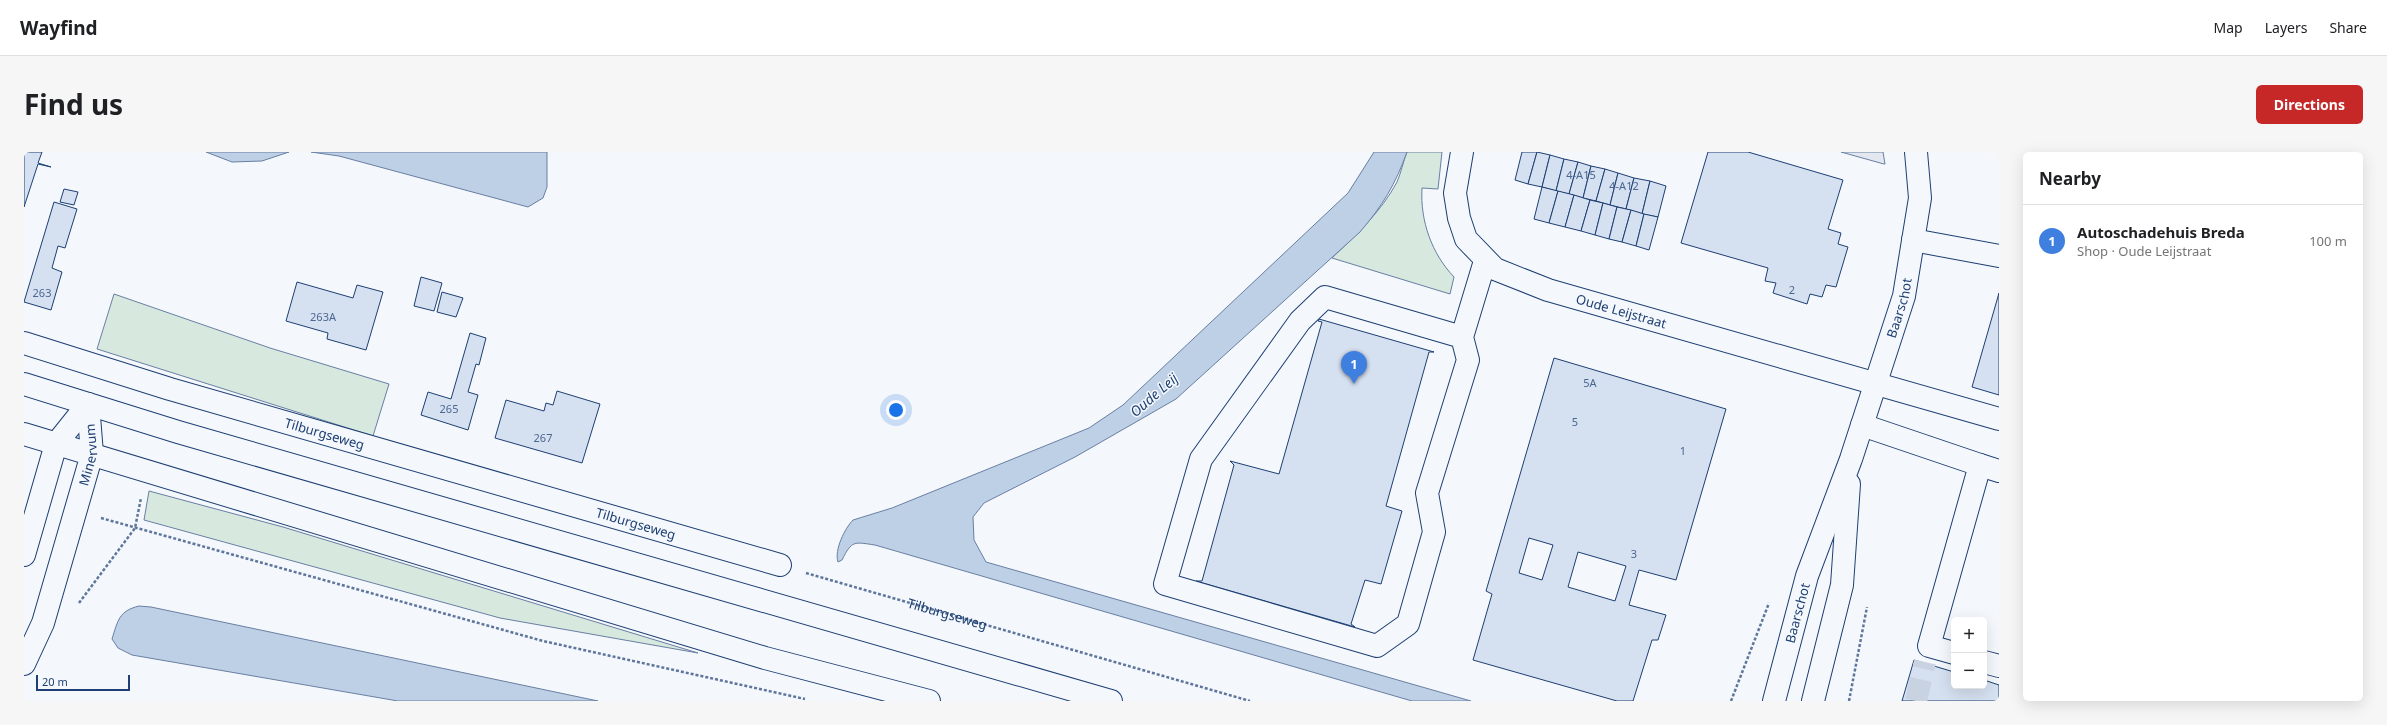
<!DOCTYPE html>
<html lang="en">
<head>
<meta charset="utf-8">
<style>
	:root { --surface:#fff; --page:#f6f6f6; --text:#202124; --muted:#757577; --line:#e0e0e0; --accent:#c62828 }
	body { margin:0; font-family:"Noto Sans",sans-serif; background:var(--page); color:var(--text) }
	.controls { position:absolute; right:12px; bottom:12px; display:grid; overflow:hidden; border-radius:6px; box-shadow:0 4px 16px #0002 }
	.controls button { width:36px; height:36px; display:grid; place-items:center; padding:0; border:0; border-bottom:1px solid var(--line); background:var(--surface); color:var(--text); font:20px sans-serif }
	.scale { position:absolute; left:12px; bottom:10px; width:94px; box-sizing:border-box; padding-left:4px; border:2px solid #1d3f73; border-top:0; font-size:11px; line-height:14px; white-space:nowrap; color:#1d3f73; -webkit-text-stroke:3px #f4f7fb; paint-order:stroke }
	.you { position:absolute; left:872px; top:258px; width:14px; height:14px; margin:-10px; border:3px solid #fff; border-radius:50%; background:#1a73e8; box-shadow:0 0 0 6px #1a73e833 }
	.badge { display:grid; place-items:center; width:26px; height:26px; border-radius:50%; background:var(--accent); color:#fff; font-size:13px; font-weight:700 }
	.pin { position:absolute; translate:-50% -33px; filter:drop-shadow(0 1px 2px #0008) }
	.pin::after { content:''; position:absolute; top:21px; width:14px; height:12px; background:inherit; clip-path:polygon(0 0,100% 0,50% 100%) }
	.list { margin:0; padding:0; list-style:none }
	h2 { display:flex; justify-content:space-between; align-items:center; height:52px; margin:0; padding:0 16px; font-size:17px }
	h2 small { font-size:13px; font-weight:400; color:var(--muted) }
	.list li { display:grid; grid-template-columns:26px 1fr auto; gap:12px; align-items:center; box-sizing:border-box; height:72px; padding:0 16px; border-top:1px solid var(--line) }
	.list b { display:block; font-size:15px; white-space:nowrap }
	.list p { margin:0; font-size:13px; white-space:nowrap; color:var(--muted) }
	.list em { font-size:13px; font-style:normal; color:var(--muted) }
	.map { position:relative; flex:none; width:1975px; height:549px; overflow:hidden; border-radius:6px }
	header { display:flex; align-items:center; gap:24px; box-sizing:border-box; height:56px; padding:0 20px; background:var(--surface); border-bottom:1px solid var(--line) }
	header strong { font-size:19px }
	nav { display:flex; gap:22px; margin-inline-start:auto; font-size:14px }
	.intro { display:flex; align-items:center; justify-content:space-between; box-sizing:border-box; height:96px; padding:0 24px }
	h1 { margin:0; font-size:28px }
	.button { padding:10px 18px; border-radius:6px; background:var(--accent); color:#fff; font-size:14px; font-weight:700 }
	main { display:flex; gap:24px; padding:0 24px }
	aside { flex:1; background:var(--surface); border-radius:6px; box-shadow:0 4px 16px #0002 }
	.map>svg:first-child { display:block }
	.green { fill:#d7e8df; stroke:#687fa3 }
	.parking { fill:#e3e8f0; stroke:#687fa3 }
	.water { fill:#bed0e5; stroke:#687fa3 }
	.building { fill:#d5e0f0; stroke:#1d3f73; fill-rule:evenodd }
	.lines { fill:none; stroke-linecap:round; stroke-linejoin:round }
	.minor-tunnel { stroke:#c9d2e0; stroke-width:22; stroke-dasharray:22 11; stroke-linecap:butt }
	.minor-casing { stroke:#1d3f73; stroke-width:24 }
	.major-casing { stroke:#1d3f73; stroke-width:24 }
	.path { stroke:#5e769c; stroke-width:2.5; stroke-dasharray:3 2; stroke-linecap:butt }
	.minor { stroke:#f4f7fb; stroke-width:22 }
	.major { stroke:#f4f7fb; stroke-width:22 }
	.labels { text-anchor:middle; stroke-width:3; stroke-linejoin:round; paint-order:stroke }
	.number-label { font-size:11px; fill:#4b6792 }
	.street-label { font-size:13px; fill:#1d3f73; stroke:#f4f7fb }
	.water-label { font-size:14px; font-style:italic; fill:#1d3f73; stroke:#f4f7fb }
</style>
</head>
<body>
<header>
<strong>Wayfind</strong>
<nav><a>Map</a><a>Layers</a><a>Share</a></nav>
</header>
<div class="intro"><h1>Find us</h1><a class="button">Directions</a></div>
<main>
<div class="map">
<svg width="1975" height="549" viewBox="0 0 1975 549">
	<rect width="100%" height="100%" fill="#f4f7fb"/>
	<!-- green -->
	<g class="green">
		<path d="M 1383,0 L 1418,0 L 1414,37 L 1398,36 C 1396,69 1408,102 1430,125 L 1426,142 L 1308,106 C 1332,83 1357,60 1373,30 C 1377,21 1379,10 1383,0 Z"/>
		<polygon points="90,142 246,196 365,232 349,284 73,197"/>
		<polygon points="125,339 259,375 674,501 476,466 120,368"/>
	</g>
	<!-- parking -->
	<polygon class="parking" points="1817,0 1859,0 1861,12 1860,12"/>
	<!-- water -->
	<g class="water">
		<polygon points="182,0 265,0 238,9 208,10"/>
		<polygon points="287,0 523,0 523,35 519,46 504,55 315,4"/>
		<path d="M 1350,0 L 1383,0 C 1371,33 1359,53 1336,80 L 1152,247 L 1051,305 L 960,351 L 949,365 L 950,388 L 962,410 L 1447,549 L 1388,549 L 851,393 C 830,390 828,388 818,408 L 814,410 C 810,398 821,376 829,368 L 868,356 L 1065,276 L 1099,253 L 1324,41 Z"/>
		<path d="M 115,454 L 127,455 L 574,549 L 374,549 L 108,503 L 94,496 L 88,487 C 94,468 95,459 115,454 Z"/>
	</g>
	<!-- building -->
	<g class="building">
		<polygon points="0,0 18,0 14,11 27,15 14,12 0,55"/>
		<polygon points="1498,0 1513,0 1504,32 1491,28"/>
		<polygon points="1513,0 1526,3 1518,35 1504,32"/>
		<polygon points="1684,0 1724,0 1819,28 1804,77 1817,81 1814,92 1824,95 1812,135 1802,133 1798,145 1786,142 1783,152 1749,141 1752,131 1741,129 1744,116 1657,91"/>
		<polygon points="1526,3 1540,7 1532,39 1518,35"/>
		<polygon points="1540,7 1554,10 1545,42 1532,39"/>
		<polygon points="1554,10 1567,14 1559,46 1545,42"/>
		<polygon points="1567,14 1581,17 1572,49 1559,46"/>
		<polygon points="1581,17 1594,21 1586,53 1572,49"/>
		<polygon points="1594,21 1610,26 1602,57 1586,53"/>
		<polygon points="1610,26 1626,29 1618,62 1602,57"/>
		<polygon points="1626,29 1642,34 1634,65 1618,62"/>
		<polygon points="1518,35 1534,39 1525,71 1510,67"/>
		<polygon points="40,37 54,40 50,53 36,50"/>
		<polygon points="1534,39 1550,43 1541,75 1525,71"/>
		<polygon points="1550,43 1566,48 1557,79 1541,75"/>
		<polygon points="1566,48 1579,51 1571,83 1557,79"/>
		<polygon points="30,50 53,57 41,96 34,94 28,116 38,120 27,158 0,150"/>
		<polygon points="1579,51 1593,55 1585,87 1571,83"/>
		<polygon points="1593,55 1607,58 1598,90 1585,87"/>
		<polygon points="1607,58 1620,62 1612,94 1598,90"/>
		<polygon points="1620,62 1634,65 1625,98 1612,94"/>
		<polygon points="397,125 418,131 410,159 390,154"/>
		<polygon points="273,130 329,146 333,133 359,140 342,198 303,187 304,181 262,169"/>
		<polygon points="418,140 439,146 432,165 413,160"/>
		<polygon points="1975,141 1975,243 1948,235"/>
		<polygon points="1295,167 1410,200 1405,200 1362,354 1378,359 1357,432 1341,428 1327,472 1331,475 1172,429 1178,429 1210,313 1206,309 1255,322 1298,170 1294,169"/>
		<polygon points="446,181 462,186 455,213 452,212 444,240 454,243 444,278 397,263 404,240 427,247"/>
		<path d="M 1530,206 L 1702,257 L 1652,428 L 1615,418 L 1605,453 L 1642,463 L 1634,488 L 1628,488 L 1609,549 L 1593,549 L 1449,508 L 1468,442 L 1462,439 ZM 1505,386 L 1529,393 L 1518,428 L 1495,421 ZM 1554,400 L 1602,414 L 1591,449 L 1544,435 Z"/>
		<polygon points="533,239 576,252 558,311 471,286 482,248 520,259 522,251 529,253"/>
		<polygon points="1890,508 1930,520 1930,534 1960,534 1960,528 1975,533 1975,549 1878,549"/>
	</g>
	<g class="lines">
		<!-- minor-tunnel -->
		<polyline class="minor-tunnel" points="1892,549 1901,510"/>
		<!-- minor casing -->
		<g class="minor-casing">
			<g id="minor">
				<path id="s2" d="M 1438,0 L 1431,41 L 1435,66 L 1442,87 L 1471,117 L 1524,138 L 1975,267"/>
				<polyline points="1889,88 1975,104"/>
				<polyline points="1438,185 1301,145 1276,169 1177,307 1141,432 1353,494 1384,472 1410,380 1403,341 1444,208 1438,185 1461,109"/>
				<path id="s3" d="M 0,191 L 146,237 L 756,413"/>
				<polyline points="1838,273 1956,313 1905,494 1930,501"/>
				<polyline points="1956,313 1975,319"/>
				<polyline points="0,403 32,292 64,252"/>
				<polyline points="1960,510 1975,514"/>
				<path id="s4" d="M 0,512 L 19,471 L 68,302 L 64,252"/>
				<path id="s5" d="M 1750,549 L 1783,424 L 1827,307 L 1880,144 L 1896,46 L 1892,0"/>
				<polyline points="1789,549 1818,433 1825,332"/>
			</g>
		</g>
		<!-- major casing -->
		<g class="major-casing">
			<g id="major">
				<polyline points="0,232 154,280 1087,549"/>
				<polyline points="0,282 741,506 905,549"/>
			</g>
		</g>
		<!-- path -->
		<g class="path">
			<polyline points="77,366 519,489 781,547"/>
			<path id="s1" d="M 782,421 L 1226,549"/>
			<polyline points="55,451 111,376 117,346"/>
			<polyline points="1707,549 1745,451"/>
			<polyline points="1825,549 1843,455"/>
		</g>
		<!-- minor -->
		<use href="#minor" class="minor"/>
		<!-- major -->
		<use href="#major" class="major"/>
	</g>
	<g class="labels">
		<!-- number labels -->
		<g class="number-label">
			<text x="1557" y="27">4-A15</text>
			<text x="1600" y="38">4-A12</text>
			<text x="1768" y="142">2</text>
			<text x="18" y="145">263</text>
			<text x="299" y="169">263A</text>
			<text x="1566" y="235">5A</text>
			<text x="425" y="261">265</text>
			<text x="1551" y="274">5</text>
			<text x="519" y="290">267</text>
			<text x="1659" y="303">1</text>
			<text x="1610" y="406">3</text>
		</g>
		<!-- street labels -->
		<g class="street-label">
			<text dy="5" stroke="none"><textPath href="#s5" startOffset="413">Baarschot</textPath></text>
			<text dy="5" stroke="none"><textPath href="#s2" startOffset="264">Oude Leijstraat</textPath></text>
			<text dy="5" stroke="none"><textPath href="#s3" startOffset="314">Tilburgseweg</textPath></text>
			<text dy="5" stroke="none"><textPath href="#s4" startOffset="220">Minervum</textPath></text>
			<text dy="5" stroke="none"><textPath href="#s3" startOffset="638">Tilburgseweg</textPath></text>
			<text dy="5" stroke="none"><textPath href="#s5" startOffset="91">Baarschot</textPath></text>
			<text dy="5" stroke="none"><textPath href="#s1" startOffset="147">Tilburgseweg</textPath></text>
		</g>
		<!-- water labels -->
		<g class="water-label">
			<text transform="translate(1130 243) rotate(-41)" y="5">Oude Leij</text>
		</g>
	</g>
</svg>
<div class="controls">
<button>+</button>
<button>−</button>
</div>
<div class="scale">20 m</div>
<div class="you"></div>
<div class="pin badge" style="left:1330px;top:232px;background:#3f7fe0">1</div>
</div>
<aside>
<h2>Nearby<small></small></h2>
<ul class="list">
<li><span class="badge" style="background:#3f7fe0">1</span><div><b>Autoschadehuis Breda</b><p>Shop · Oude Leijstraat</p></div><em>100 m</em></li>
</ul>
</aside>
</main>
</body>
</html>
